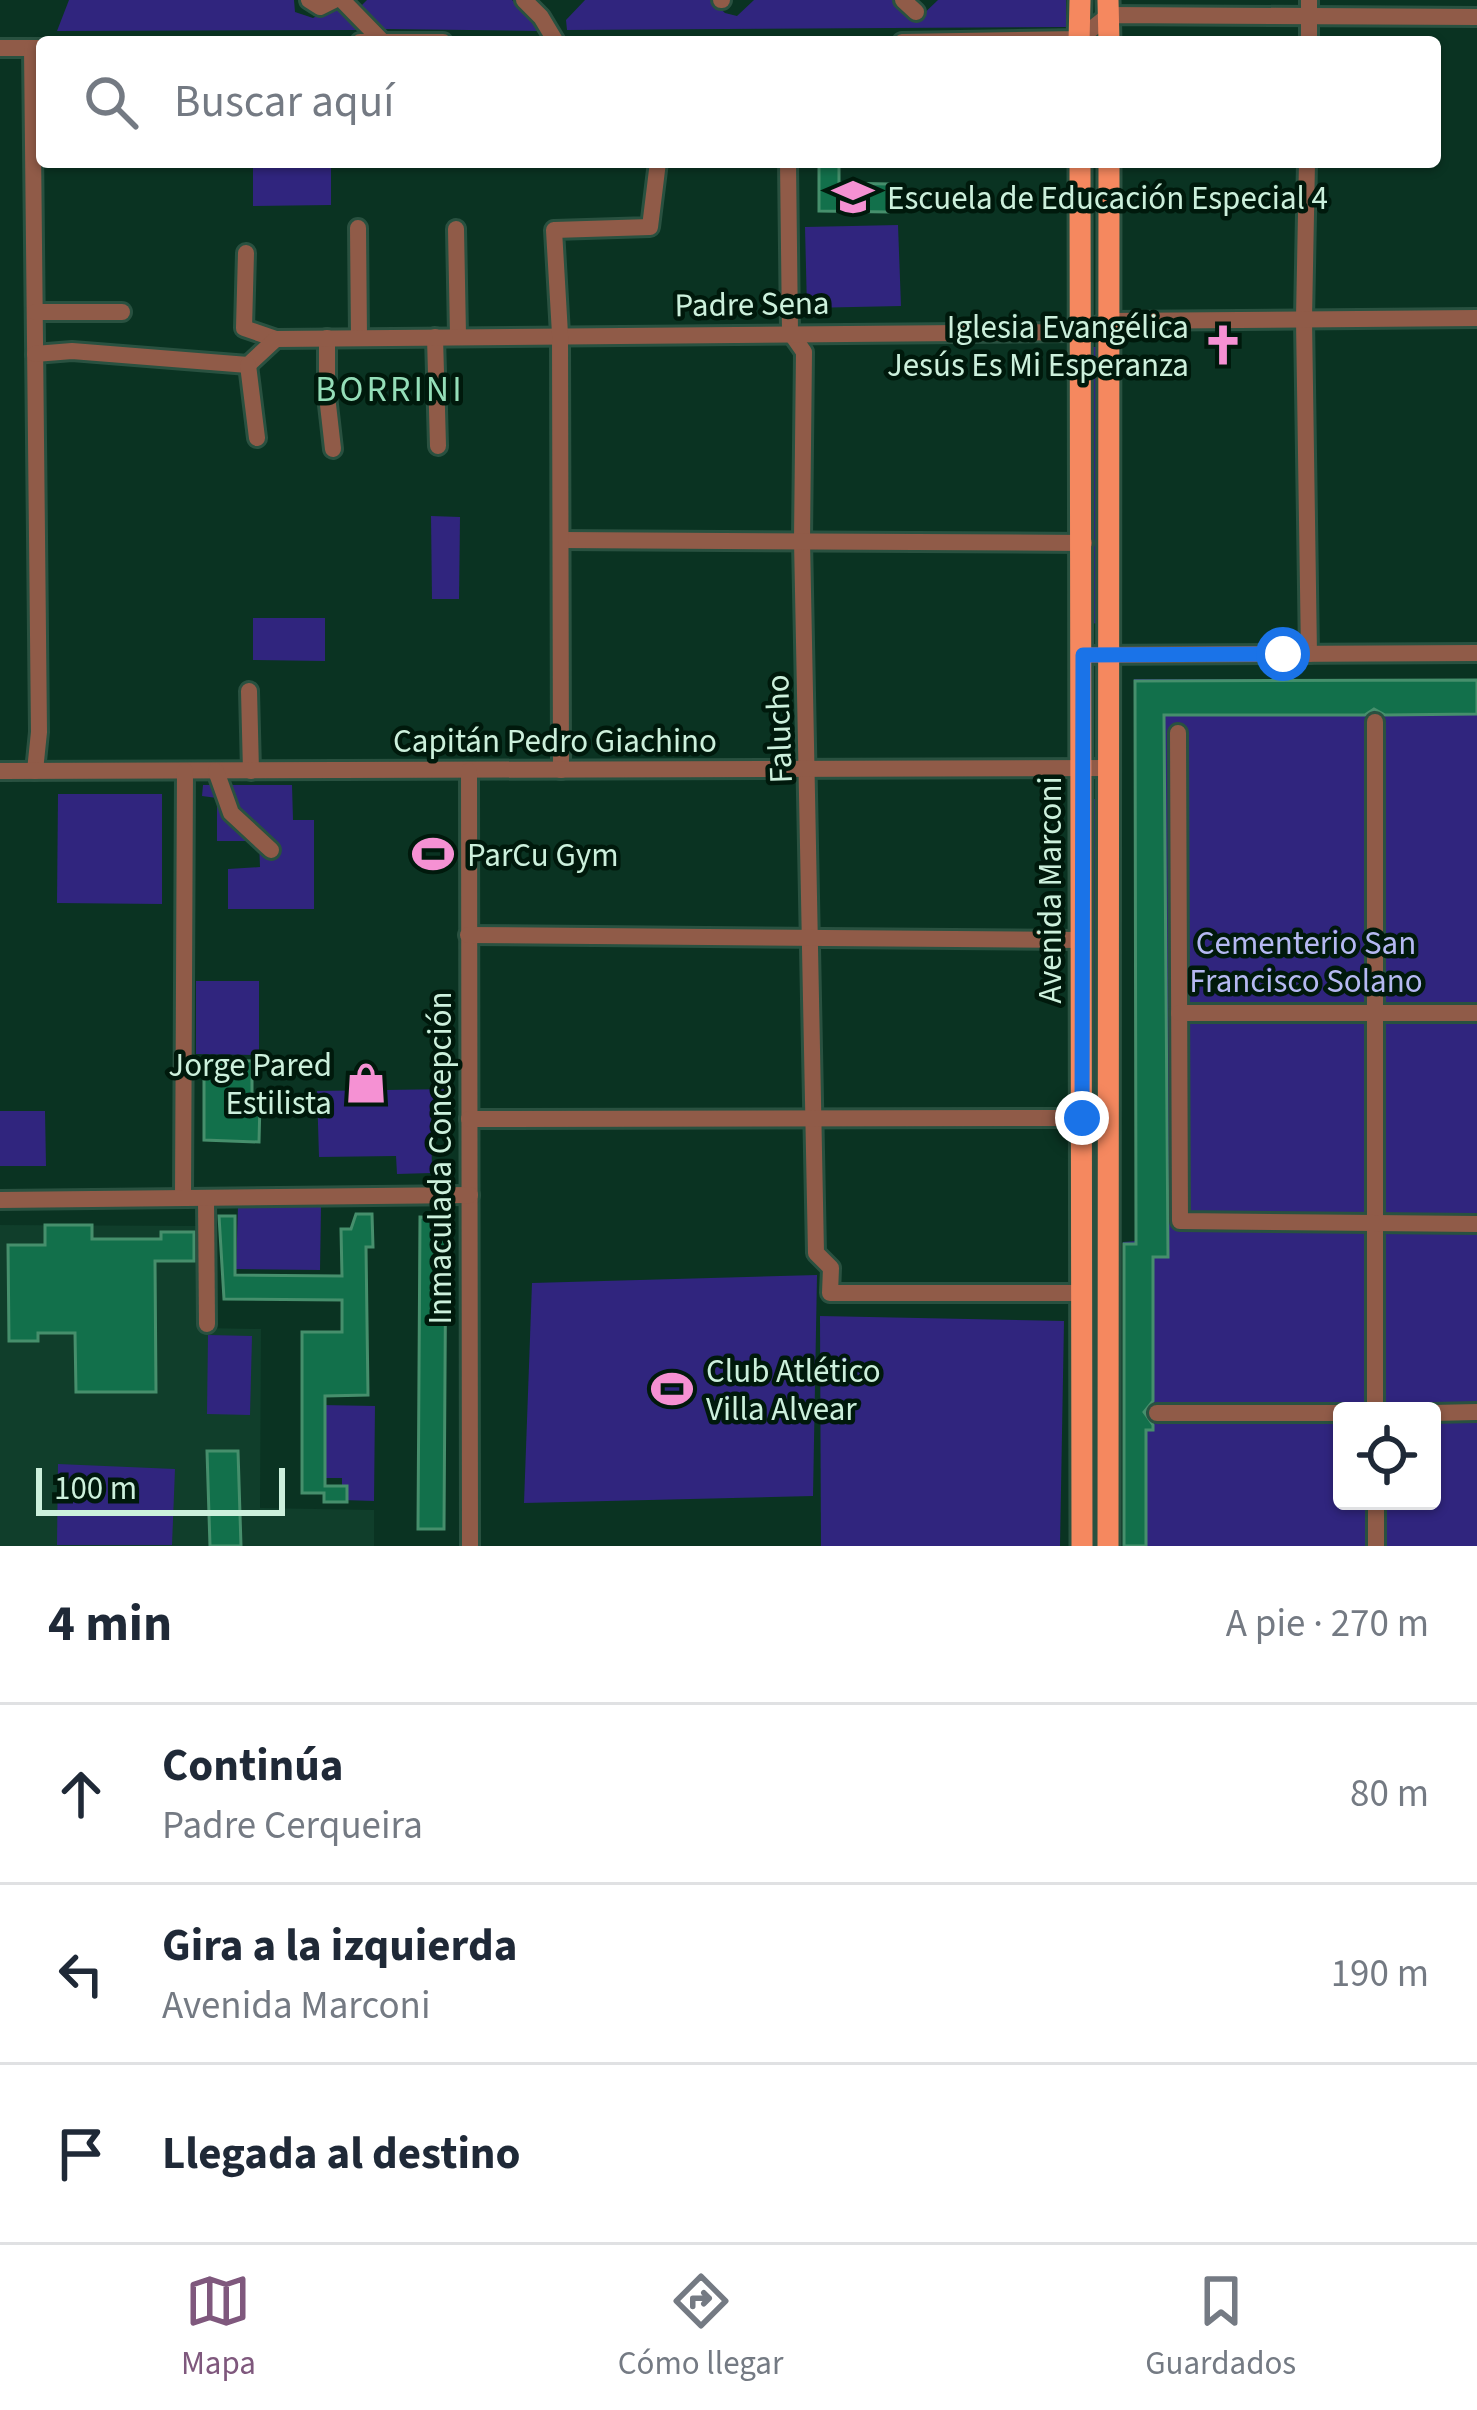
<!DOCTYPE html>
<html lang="es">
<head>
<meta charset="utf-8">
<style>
	:root { --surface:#fff; --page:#f2f2f3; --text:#1f2937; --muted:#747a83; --line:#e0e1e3; --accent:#7f587d }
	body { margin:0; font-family:"Source Sans 3",sans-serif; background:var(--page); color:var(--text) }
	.controls { position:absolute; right:36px; bottom:36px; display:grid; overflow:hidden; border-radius:12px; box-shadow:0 3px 9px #0004 }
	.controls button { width:108px; height:108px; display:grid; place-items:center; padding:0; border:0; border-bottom:3px solid var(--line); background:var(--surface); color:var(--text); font:60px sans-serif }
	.scale { position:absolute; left:36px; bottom:30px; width:249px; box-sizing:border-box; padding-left:12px; border:6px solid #ccf0dc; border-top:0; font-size:33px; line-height:42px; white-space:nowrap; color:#ccf0dc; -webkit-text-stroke:9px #00190c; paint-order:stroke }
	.stop { position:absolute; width:36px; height:36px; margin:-27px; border:9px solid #1a73e8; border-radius:50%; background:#fff }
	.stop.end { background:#1a73e8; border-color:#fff; box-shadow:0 3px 12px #0008 }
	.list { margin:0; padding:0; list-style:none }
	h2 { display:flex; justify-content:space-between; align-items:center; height:156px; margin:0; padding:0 48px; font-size:51px }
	h2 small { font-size:39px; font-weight:400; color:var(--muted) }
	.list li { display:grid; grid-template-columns:78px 1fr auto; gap:36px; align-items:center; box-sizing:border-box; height:180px; padding:0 48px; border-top:3px solid var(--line) }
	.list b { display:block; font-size:45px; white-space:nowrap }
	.list p { margin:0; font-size:39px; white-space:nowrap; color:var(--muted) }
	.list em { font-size:39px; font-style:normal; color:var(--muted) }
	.icon { flex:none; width:66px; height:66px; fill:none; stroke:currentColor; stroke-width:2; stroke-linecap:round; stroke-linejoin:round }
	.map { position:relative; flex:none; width:1477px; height:1546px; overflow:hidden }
	.search { position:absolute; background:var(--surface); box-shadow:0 3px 9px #0004; left:36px; right:36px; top:36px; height:132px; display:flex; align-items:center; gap:30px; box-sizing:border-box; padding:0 42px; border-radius:12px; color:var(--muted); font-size:45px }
	.sheet { height:696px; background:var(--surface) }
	nav { display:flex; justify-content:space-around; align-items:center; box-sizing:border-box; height:168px; border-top:3px solid var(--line); background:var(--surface); font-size:33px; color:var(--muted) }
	nav a { display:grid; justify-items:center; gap:6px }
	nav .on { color:var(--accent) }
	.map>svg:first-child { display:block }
	.built { fill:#103e2b }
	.green { fill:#30257e; fill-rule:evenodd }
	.building { fill:#12704b; stroke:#468f6c; stroke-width:3 }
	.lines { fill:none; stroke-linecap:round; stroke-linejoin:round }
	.minor-casing { stroke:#295140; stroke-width:22 }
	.major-casing { stroke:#295140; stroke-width:27 }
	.minor { stroke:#905b48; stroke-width:16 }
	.major { stroke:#f5885f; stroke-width:21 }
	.route { stroke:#1a73e8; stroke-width:15 }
	.labels { text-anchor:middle; stroke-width:9; stroke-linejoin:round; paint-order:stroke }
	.poi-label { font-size:33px; fill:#ccf0dc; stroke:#00190c; text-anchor:start }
	.street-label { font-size:33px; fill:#ccf0dc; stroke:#00190c }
	.park-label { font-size:33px; fill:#b5b9f2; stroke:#00190c }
	.neighbourhood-label { font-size:36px; letter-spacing:3px; fill:#94deb8; stroke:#00190c }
</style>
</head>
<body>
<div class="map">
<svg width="1477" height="1546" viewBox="0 0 1477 1546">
	<rect width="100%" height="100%" fill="#0a3322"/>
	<!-- built -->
	<polygon class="built" points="0,1225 205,1226 205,1328 261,1329 260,1508 374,1510 374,1546 0,1546"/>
	<!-- green -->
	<g class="green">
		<polygon points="69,0 294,0 295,12 313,18 335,6 359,30 57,31"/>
		<polygon points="367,0 512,0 543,31 385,29 361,6"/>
		<polygon points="585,0 711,0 725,13 737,16 754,0 893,0 915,22 938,0 1066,0 1066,27 567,30 566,20"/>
		<polygon points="253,162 331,162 331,205 253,206"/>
		<polygon points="898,225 901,306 807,308 805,227"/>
		<polygon points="1091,347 1100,347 1100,624 1090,623"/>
		<polygon points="431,516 460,517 459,599 432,599"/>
		<polygon points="253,618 325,618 325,661 253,660"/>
		<path d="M 1134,679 L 1477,680 L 1477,1546 L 1123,1546 L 1123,1242 L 1136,1241 ZM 1342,1411 L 1432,1411 L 1432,1501 L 1342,1501 Z"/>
		<polygon points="203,785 292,785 293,820 314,820 314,909 228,909 228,869 260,867 259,841 217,841 217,798 202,796"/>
		<polygon points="58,794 162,794 162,904 57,903"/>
		<rect x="1091" y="799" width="10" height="747"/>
		<polygon points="196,981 259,981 259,1055 196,1054"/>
		<polygon points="451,1089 451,1110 431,1111 432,1173 397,1174 396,1156 319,1157 317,1091"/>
		<polygon points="0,1111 45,1111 46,1166 0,1166"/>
		<polygon points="238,1207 321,1207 320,1270 236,1269"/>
		<polygon points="817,1275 813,1496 524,1503 532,1283"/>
		<polygon points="820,1316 1064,1321 1060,1546 821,1546"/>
		<polygon points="208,1335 252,1336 250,1415 207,1414"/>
		<polygon points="322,1405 375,1406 374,1501 342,1500 342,1478 321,1478"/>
		<polygon points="58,1464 175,1469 172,1545 57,1545"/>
	</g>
	<!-- building -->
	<g class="building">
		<polygon points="819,162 839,162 839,183 888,184 888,212 819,211"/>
		<polygon points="1477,680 1477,714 1385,715 1374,709 1365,715 1164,715 1168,1257 1153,1257 1153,1401 1144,1412 1153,1425 1153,1430 1146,1430 1146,1546 1124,1546 1124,1244 1136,1244 1135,681"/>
		<polygon points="204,1060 252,1061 252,1102 260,1102 259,1142 204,1140"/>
		<polygon points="356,1214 372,1214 373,1247 366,1247 368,1395 325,1396 325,1486 347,1486 347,1502 324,1502 324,1493 302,1493 302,1332 342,1332 342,1300 224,1299 219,1216 235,1216 235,1275 342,1276 341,1229 351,1229"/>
		<polygon points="420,1217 446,1218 444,1529 418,1529"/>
		<polygon points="45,1225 92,1225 92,1239 161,1239 161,1232 194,1232 194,1261 155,1261 156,1392 76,1392 75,1333 38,1333 38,1341 9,1341 8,1245 45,1245"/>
		<polygon points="207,1451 238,1451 241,1546 210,1546"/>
	</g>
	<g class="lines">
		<!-- minor casing -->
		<g class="minor-casing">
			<g id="minor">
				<polyline points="309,0 320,7 334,0"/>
				<polyline points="342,0 382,41"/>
				<polyline points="524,0 541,17 556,42"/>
				<polyline points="721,0 722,0"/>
				<polyline points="903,0 916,12"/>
				<polyline points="360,42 443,42"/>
				<polyline points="902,42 1079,39 1109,15 1477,17"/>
				<polyline points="1309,42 1309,0"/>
				<polyline points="0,48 41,48"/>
				<polyline points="32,48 39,732 35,771"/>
				<polyline points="788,162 790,332 804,352 802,540 816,1253 831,1268 830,1293 1084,1293"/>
				<polyline points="1307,162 1304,319 1309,654"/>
				<polyline points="358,228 359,337"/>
				<polyline points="456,229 458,335"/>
				<polyline points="246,253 244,328 276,339"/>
				<polyline points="35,312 122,312"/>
				<polyline points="435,337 438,446"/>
				<polyline points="327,338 327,396 333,449"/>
				<polyline points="35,354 72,351 248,365 276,339 1081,332 1109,321 1477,318"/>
				<polyline points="248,365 257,438"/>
				<polyline points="561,540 1084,543"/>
				<polyline points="1083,655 1477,653"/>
				<polyline points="249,691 251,771"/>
				<polyline points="1375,722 1375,1411"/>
				<polyline points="1178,733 1180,1221 1477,1224"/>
				<polyline points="561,770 560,334 554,230 650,227 658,162"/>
				<polyline points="0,771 1110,768"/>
				<polyline points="216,771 231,813 271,850"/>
				<polyline points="469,771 470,1546"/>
				<polyline points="468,935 1082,940"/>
				<polyline points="1179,1013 1477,1013"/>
				<polyline points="469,1119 1082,1118"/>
				<polyline points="183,1198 185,771"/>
				<polyline points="206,1198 207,1324"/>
				<polyline points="0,1200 470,1195"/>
				<polyline points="1157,1413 1342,1413"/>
				<polyline points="1432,1413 1477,1412"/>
				<polyline points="1376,1501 1376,1546"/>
			</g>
		</g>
		<!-- major casing -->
		<g class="major-casing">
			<g id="major">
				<polyline points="1108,0 1109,42"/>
				<polyline points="1079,42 1080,0"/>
				<polyline points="1080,162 1082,1546"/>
				<polyline points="1108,1546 1109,162"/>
			</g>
		</g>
		<!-- minor -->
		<use href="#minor" class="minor"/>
		<!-- major -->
		<use href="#major" class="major"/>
	</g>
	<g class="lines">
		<!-- route -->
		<polyline class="route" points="1082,1118 1083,655 1283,654"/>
	</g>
	<!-- icons -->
	<defs>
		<g id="school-bare" transform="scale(3.24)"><path d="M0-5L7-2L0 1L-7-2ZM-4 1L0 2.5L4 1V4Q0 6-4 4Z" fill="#f591d3" stroke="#00190c" stroke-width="2.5" paint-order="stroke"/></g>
		<g id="church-bare" transform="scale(3.24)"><path d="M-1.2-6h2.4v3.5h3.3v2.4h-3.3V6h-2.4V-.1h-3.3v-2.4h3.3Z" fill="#f591d3" stroke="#00190c" stroke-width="2.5" paint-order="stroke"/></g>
		<g id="stadium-bare" transform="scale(3.24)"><path d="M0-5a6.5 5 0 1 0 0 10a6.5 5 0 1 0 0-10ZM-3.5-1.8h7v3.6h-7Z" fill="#f591d3" stroke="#00190c" stroke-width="2.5" paint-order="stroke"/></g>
		<g id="shop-bare" transform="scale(3.24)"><path d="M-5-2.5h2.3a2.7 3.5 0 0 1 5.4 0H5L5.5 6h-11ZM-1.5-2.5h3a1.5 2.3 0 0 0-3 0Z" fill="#f591d3" stroke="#00190c" stroke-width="2.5" paint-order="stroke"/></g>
	</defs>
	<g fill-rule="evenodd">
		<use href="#school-bare" x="853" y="197"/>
		<use href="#church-bare" x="1223" y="345"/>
		<use href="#stadium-bare" x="433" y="854"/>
		<use href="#shop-bare" x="366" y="1083"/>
		<use href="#stadium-bare" x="672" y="1389"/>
	</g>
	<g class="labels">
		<!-- poi labels -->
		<g class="poi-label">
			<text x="887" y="209">Escuela de Educación Especial 4</text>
			<text x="1189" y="338" text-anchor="end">Iglesia Evangélica<tspan x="1189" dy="38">Jesús Es Mi Esperanza</tspan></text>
			<text x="467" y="866">ParCu Gym</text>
			<text x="332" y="1076" text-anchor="end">Jorge Pared<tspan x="332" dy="38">Estilista</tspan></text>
			<text x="706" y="1382">Club Atlético<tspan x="706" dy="38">Villa Alvear</tspan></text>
		</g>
		<!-- street labels -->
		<g class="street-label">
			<text transform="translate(752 303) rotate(-1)" y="12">Padre Sena</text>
			<text transform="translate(778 729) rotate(-92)" y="12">Falucho</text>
			<text x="555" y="752">Capitán Pedro Giachino</text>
			<text transform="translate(1049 890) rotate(-90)" y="12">Avenida Marconi</text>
			<text transform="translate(439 1158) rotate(-90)" y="12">Inmaculada Concepción</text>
		</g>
		<!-- park labels -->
		<g class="park-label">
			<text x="1306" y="954">Cementerio San<tspan x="1306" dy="38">Francisco Solano</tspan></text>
		</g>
		<!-- neighbourhood labels -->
		<g class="neighbourhood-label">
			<text x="390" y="401">BORRINI</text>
		</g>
	</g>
</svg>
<div class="controls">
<button><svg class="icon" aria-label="locate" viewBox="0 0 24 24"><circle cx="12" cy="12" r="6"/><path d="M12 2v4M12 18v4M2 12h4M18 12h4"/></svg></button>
</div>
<div class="scale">100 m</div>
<div class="stop" style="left:1283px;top:654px"></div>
<div class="stop end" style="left:1082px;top:1118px"></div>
<div class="search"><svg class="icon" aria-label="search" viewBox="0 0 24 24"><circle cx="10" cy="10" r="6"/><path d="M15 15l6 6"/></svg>Buscar aquí</div>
</div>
<section class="sheet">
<h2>4 min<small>A pie · 270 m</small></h2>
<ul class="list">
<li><svg class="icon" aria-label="ahead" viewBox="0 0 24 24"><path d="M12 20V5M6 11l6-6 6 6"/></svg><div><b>Continúa</b><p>Padre Cerqueira</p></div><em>80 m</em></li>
<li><svg class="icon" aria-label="left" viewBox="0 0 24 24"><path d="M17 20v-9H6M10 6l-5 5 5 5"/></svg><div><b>Gira a la izquierda</b><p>Avenida Marconi</p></div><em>190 m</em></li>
<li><svg class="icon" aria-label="arrive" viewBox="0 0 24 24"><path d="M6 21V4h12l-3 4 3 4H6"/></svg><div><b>Llegada al destino</b></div></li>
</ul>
</section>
<nav>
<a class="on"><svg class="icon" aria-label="map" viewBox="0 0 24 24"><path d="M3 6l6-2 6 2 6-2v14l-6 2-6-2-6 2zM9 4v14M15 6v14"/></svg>Mapa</a>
<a><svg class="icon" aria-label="directions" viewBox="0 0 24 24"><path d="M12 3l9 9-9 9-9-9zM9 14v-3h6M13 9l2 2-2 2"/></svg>Cómo llegar</a>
<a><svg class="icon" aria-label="saved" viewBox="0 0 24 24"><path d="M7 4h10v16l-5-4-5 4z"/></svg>Guardados</a>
</nav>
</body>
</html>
